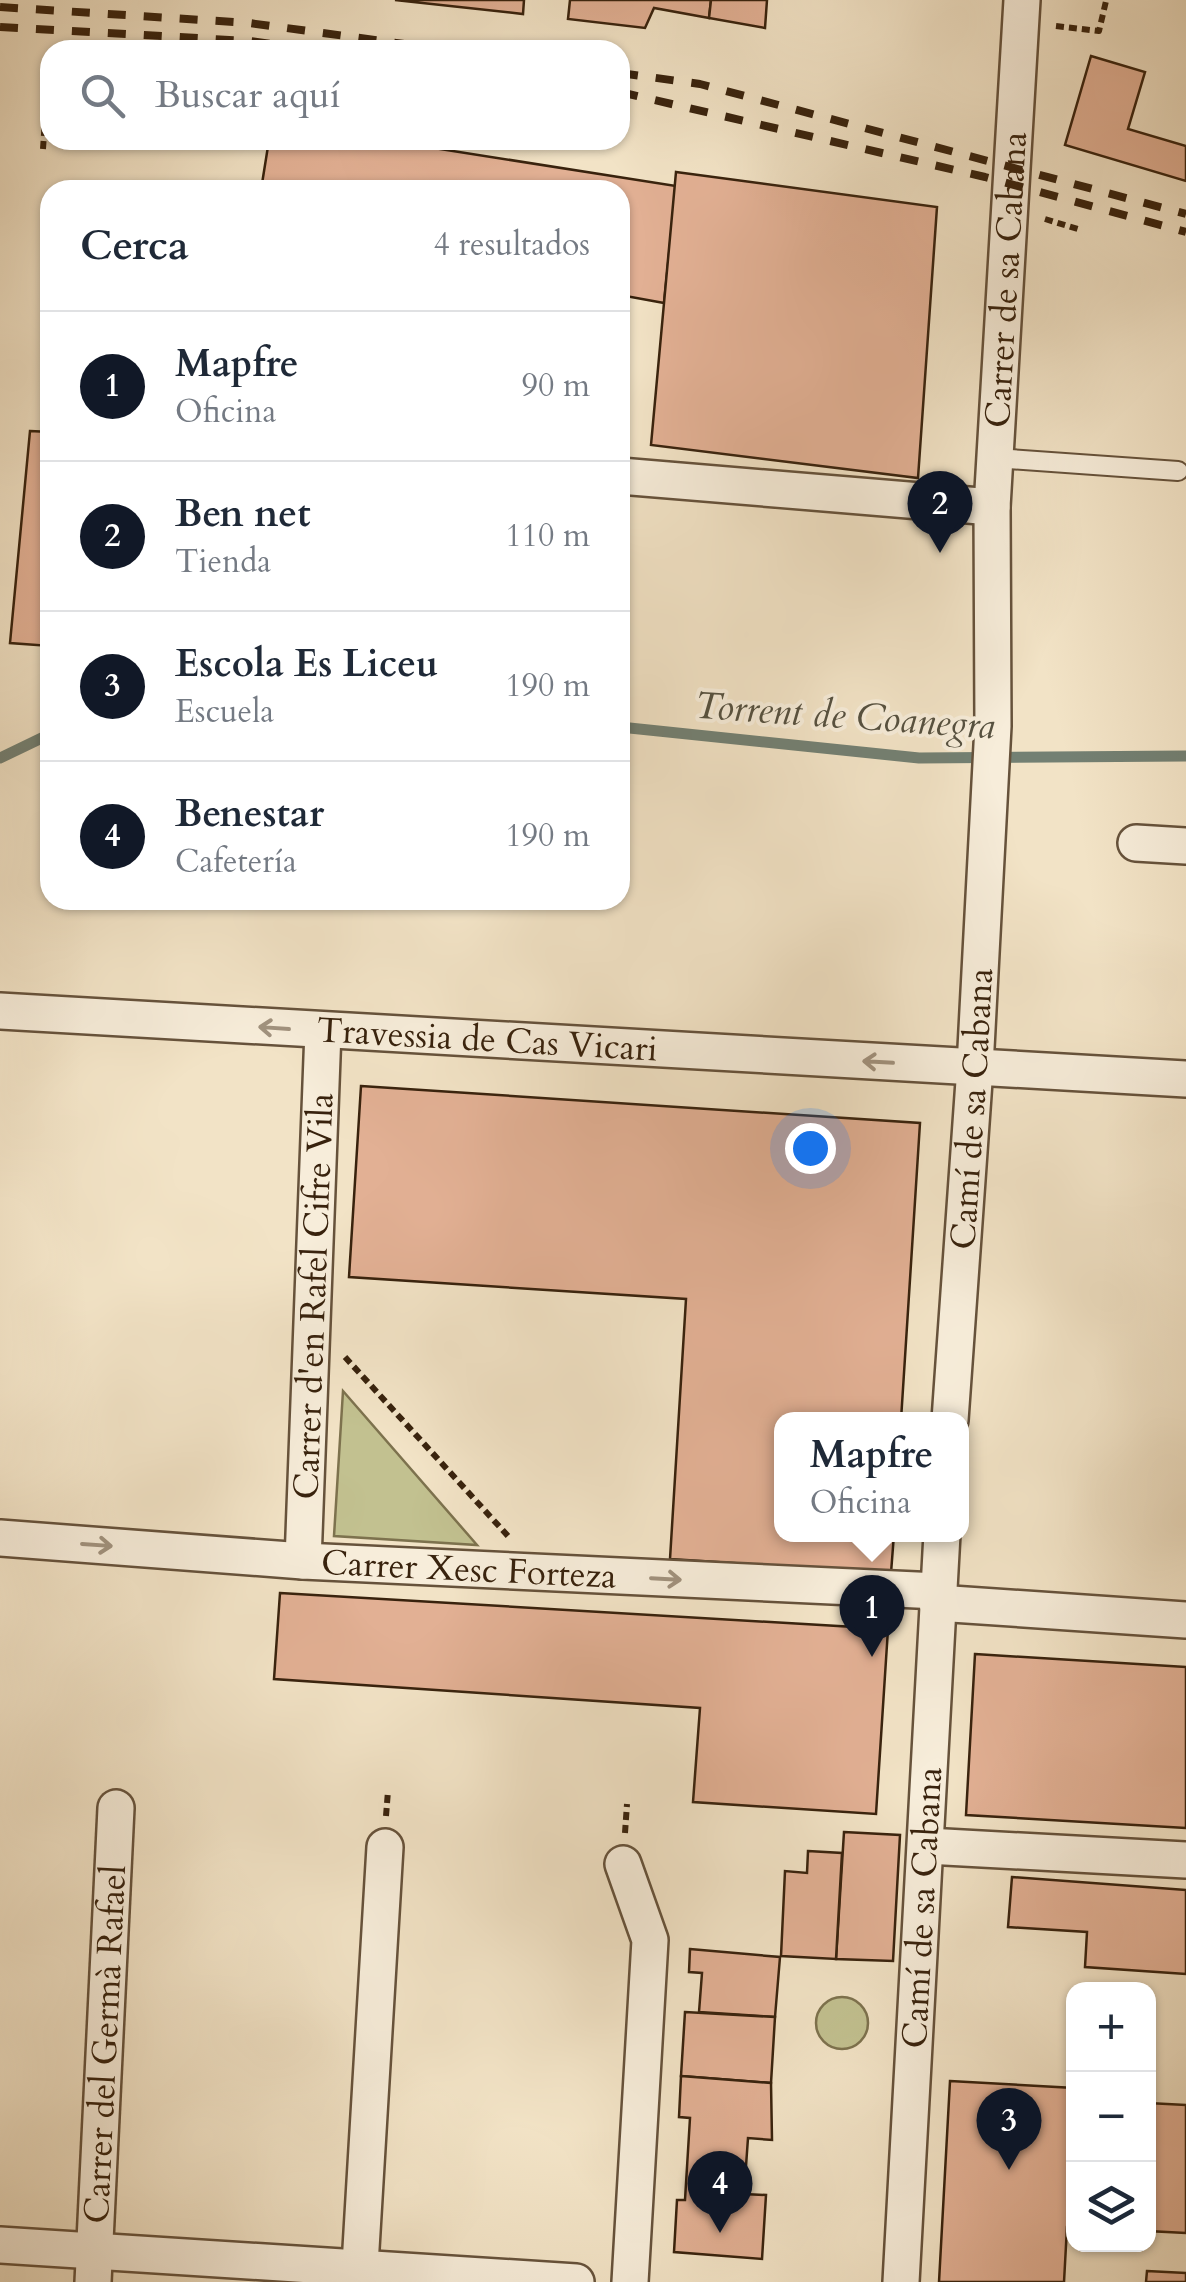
<!DOCTYPE html>
<html lang="es">
<head>
<meta charset="utf-8">
<style>
	:root { --surface:#fff; --page:#f6f6f7; --text:#1f2937; --muted:#747a83; --line:#e0e1e3; --accent:#111827 }
	body { margin:0; font-family:Cardo,serif; background:var(--page); color:var(--text) }
	.controls { position:absolute; right:30px; bottom:30px; display:grid; overflow:hidden; border-radius:20px; box-shadow:0 2px 8px #0004 }
	.controls button { width:90px; height:90px; display:grid; place-items:center; padding:0; border:0; border-bottom:2px solid var(--line); background:var(--surface); color:var(--text); font:50px sans-serif }
	.you { position:absolute; left:810px; top:1148px; width:35px; height:35px; margin:-25px; border:8px solid #fff; border-radius:50%; background:#1a73e8; box-shadow:0 0 0 15px #1a73e833 }
	.badge { display:grid; place-items:center; width:65px; height:65px; border-radius:50%; background:var(--accent); color:#fff; font-size:32px; font-weight:700 }
	.pin { position:absolute; translate:-50% -82px; filter:drop-shadow(0 2px 5px #0008) }
	.pin::after { content:''; position:absolute; top:52px; width:35px; height:30px; background:inherit; clip-path:polygon(0 0,100% 0,50% 100%) }
	.popup { position:absolute; left:774px; top:1412px; width:195px; height:130px; box-sizing:border-box; display:grid; place-content:center; border-radius:20px; background:var(--surface); filter:drop-shadow(0 2px 8px #0005); font-size:32px; white-space:nowrap; color:var(--muted) }
	.popup b { font-size:38px; color:var(--text) }
	.popup::after { content:''; position:absolute; left:50%; top:100%; margin-left:-20px; border:20px solid transparent; border-top-color:var(--surface) }
	.list { margin:0; padding:0; list-style:none }
	h2 { display:flex; justify-content:space-between; align-items:center; height:130px; margin:0; padding:0 40px; font-size:42px }
	h2 small { font-size:32px; font-weight:400; color:var(--muted) }
	.list li { display:grid; grid-template-columns:65px 1fr auto; gap:30px; align-items:center; box-sizing:border-box; height:150px; padding:0 40px; border-top:2px solid var(--line) }
	.list b { display:block; font-size:38px; white-space:nowrap }
	.list p { margin:0; font-size:32px; white-space:nowrap; color:var(--muted) }
	.list em { font-size:32px; font-style:normal; color:var(--muted) }
	.icon { flex:none; width:55px; height:55px; fill:none; stroke:currentColor; stroke-width:2; stroke-linecap:round; stroke-linejoin:round }
	.map { position:relative; flex:none; width:1186px; height:2282px; overflow:hidden }
	.search { position:absolute; background:var(--surface); box-shadow:0 2px 8px #0004; left:40px; top:40px; width:590px; height:110px; display:flex; align-items:center; gap:25px; box-sizing:border-box; padding:0 35px; border-radius:30px; color:var(--muted); font-size:38px }
	.panel { position:absolute; background:var(--surface); box-shadow:0 2px 8px #0004; left:40px; top:180px; width:590px; height:730px; border-radius:30px }
	.map>svg:first-child { display:block }
	.green { fill:#c2c190; stroke:#7d724e; stroke-width:2.5 }
	.lines { fill:none; stroke-linecap:round; stroke-linejoin:round }
	.stream { stroke:#738073; stroke-width:11 }
	.building { fill:#e2b094; stroke:#38220d; stroke-width:2.5 }
	.lane-casing { stroke:#66523b; stroke-width:22 }
	.street-casing { stroke:#66523b; stroke-width:40 }
	.path { stroke:#38220d; stroke-width:6; stroke-dasharray:8 5; stroke-linecap:butt }
	.lane { stroke:#f7edda; stroke-width:18 }
	.street { stroke:#f7edda; stroke-width:35 }
	.rail { stroke:#38220d; stroke-width:8; stroke-dasharray:18 18; stroke-linecap:butt }
	.oneway { stroke:#a1927e }
	.labels { text-anchor:middle; stroke-width:8; stroke-linejoin:round; paint-order:stroke }
	.street-label { font-size:35px; fill:#38220d; stroke:#f7edda }
	.water-label { font-size:38px; font-style:italic; fill:#565140; stroke:#f7edda }
</style>
</head>
<body>
<div class="map">
<svg width="1186" height="2282" viewBox="0 0 1186 2282">
	<rect width="100%" height="100%" fill="#f2e3c6"/>
	<filter id="stains"><feTurbulence type="fractalNoise" baseFrequency=".002" numOctaves="4"/><feColorMatrix values="0 0 0 0 .2 0 0 0 0 .09 0 0 0 0 .02 0 0 0 .5 -.17"/></filter>
	<radialGradient id="worn" r=".72"><stop offset=".6" stop-color="#630" stop-opacity="0"/><stop offset="1" stop-color="#630" stop-opacity=".3"/></radialGradient>
	<!-- green -->
	<g class="green">
		<polygon points="343,1391 477,1545 334,1536"/>
		<circle cx="842" cy="2023" r="26"/>
	</g>
	<g class="lines">
		<!-- stream -->
		<g class="stream">
			<polyline points="620,727 919,758 1186,756"/>
			<polyline points="0,758 50,734"/>
		</g>
	</g>
	<!-- building -->
	<g class="building">
		<polygon points="395,0 524,0 523,14"/>
		<polygon points="570,0 711,0 709,18 654,8 645,28 568,19"/>
		<polygon points="711,0 767,0 765,28 709,18"/>
		<polygon points="1091,56 1145,72 1128,129 1186,146 1186,181 1065,145"/>
		<polygon points="269,140 383,140 676,186 664,303 620,295 620,190 261,190"/>
		<polygon points="676,172 937,207 918,478 651,445"/>
		<polygon points="30,431 50,432 50,646 10,643"/>
		<polygon points="361,1086 920,1123 901,1420 782,1420 782,1534 894,1534 891,1573 670,1559 686,1299 349,1277"/>
		<polygon points="280,1593 888,1629 876,1814 693,1802 700,1708 274,1679"/>
		<polygon points="975,1654 1186,1667 1186,1828 966,1815"/>
		<polygon points="844,1832 900,1835 893,1961 836,1959"/>
		<polygon points="808,1851 842,1853 836,1959 781,1956 785,1871 807,1873"/>
		<polygon points="1012,1877 1186,1890 1186,1974 1085,1967 1087,1932 1008,1927"/>
		<polygon points="690,1949 780,1957 775,2017 699,2012 702,1973 689,1972"/>
		<polygon points="685,2012 775,2017 771,2083 681,2076"/>
		<polygon points="681,2076 771,2083 772,2140 748,2138 744,2194 766,2195 762,2259 674,2252 677,2200 685,2200 690,2118 679,2117"/>
		<polygon points="950,2081 1074,2088 1074,2227 1067,2227 1064,2282 939,2282"/>
		<polygon points="1148,2103 1186,2105 1186,2233 1148,2231"/>
		<polygon points="1147,2271 1186,2273 1186,2282 1146,2282"/>
	</g>
	<g class="lines">
		<!-- lane casing -->
		<g class="lane-casing">
			<polyline id="lane" points="995,458 1178,471"/>
		</g>
		<!-- street casing -->
		<g class="street-casing">
			<g id="street">
				<polyline points="620,476 992,507"/>
				<polyline points="1136,843 1186,846"/>
				<path id="s1" d="M 0,1011 L 1186,1079"/>
				<path id="s2" d="M 950,1420 L 975,1067 L 993,726 L 992,507 L 1022,0"/>
				<path id="s3" d="M 0,1538 L 303,1561 L 938,1591"/>
				<path id="s4" d="M 303,1561 L 323,1031"/>
				<polyline points="937,1603 1186,1620"/>
				<polyline points="927,1846 1186,1860"/>
				<polyline points="623,1864 650,1940 630,2282"/>
				<polyline points="0,2245 576,2282"/>
				<path id="s5" d="M 93,2282 L 116,1808"/>
				<polyline points="359,2282 385,1847"/>
				<path id="s6" d="M 901,2282 L 942,1534"/>
			</g>
		</g>
		<!-- path -->
		<g class="path">
			<polyline points="1056,26 1099,31 1106,1"/>
			<polyline points="43,149 47,90"/>
			<polyline points="1045,219 1078,229"/>
			<polyline points="345,1357 508,1536"/>
			<polyline points="386,1816 388,1791"/>
			<polyline points="625,1833 627,1804"/>
		</g>
		<!-- lane -->
		<use href="#lane" class="lane"/>
		<!-- street -->
		<use href="#street" class="street"/>
		<!-- rail -->
		<g class="rail">
			<polyline points="0,7 249,23 449,50"/>
			<polyline points="0,27 249,41 319,50"/>
			<polyline points="620,73 700,84 1186,214"/>
			<polyline points="620,92 985,177 1186,232"/>
		</g>
	</g>
	<!-- one-way arrows -->
	<defs><path id="oneway-shaft" d="M-6 0H5M1.5-3L5.5 0L1.5 3" fill="none" stroke-width="1.6" stroke-linecap="round" stroke-linejoin="round" transform="scale(2.5)"/></defs>
	<g class="oneway">
		<use href="#oneway-shaft" transform="translate(274 1028) rotate(-176)"/>
		<use href="#oneway-shaft" transform="translate(878 1062) rotate(-177)"/>
		<use href="#oneway-shaft" transform="translate(97 1545) rotate(4)"/>
		<use href="#oneway-shaft" transform="translate(666 1579) rotate(3)"/>
	</g>
	<g class="labels">
		<!-- street labels -->
		<g class="street-label">
			<text dy="12" stroke="none"><textPath href="#s2" startOffset="1142">Carrer de sa Cabana</textPath></text>
			<text dy="12" stroke="none"><textPath href="#s1" startOffset="488">Travessia de Cas Vicari</textPath></text>
			<text dy="12" stroke="none"><textPath href="#s2" startOffset="312">Camí de sa Cabana</textPath></text>
			<text dy="12" stroke="none"><textPath href="#s4" startOffset="265">Carrer d'en Rafel Cifre Vila</textPath></text>
			<text dy="12" stroke="none"><textPath href="#s3" startOffset="470">Carrer Xesc Forteza</textPath></text>
			<text dy="12" stroke="none"><textPath href="#s6" startOffset="375">Camí de sa Cabana</textPath></text>
			<text dy="12" stroke="none"><textPath href="#s5" startOffset="238">Carrer del Germà Rafael</textPath></text>
		</g>
		<!-- water labels -->
		<g class="water-label">
			<text transform="translate(845 715) rotate(4)" y="13">Torrent de Coanegra</text>
		</g>
	</g>
	<rect width="100%" height="100%" filter="url(#stains)"/>
	<rect width="100%" height="100%" fill="url(#worn)"/>
</svg>
<div class="controls">
<button>+</button>
<button>−</button>
<button><svg class="icon" aria-label="layers" viewBox="0 0 24 24"><path d="M12 4l9 5-9 5-9-5zM3 14l9 5 9-5"/></svg></button>
</div>
<div class="you"></div>
<div class="pin badge" style="left:872px;top:1657px">1</div>
<div class="popup"><b>Mapfre</b>Oficina</div>
<div class="pin badge" style="left:940px;top:553px">2</div>
<div class="pin badge" style="left:1009px;top:2170px">3</div>
<div class="pin badge" style="left:720px;top:2233px">4</div>
<div class="search"><svg class="icon" aria-label="search" viewBox="0 0 24 24"><circle cx="10" cy="10" r="6"/><path d="M15 15l6 6"/></svg>Buscar aquí</div>
<section class="panel">
<h2>Cerca<small>4 resultados</small></h2>
<ul class="list">
<li><span class="badge">1</span><div><b>Mapfre</b><p>Oficina</p></div><em>90 m</em></li>
<li><span class="badge">2</span><div><b>Ben net</b><p>Tienda</p></div><em>110 m</em></li>
<li><span class="badge">3</span><div><b>Escola Es Liceu</b><p>Escuela</p></div><em>190 m</em></li>
<li><span class="badge">4</span><div><b>Benestar</b><p>Cafetería</p></div><em>190 m</em></li>
</ul>
</section>
</div>
</body>
</html>
